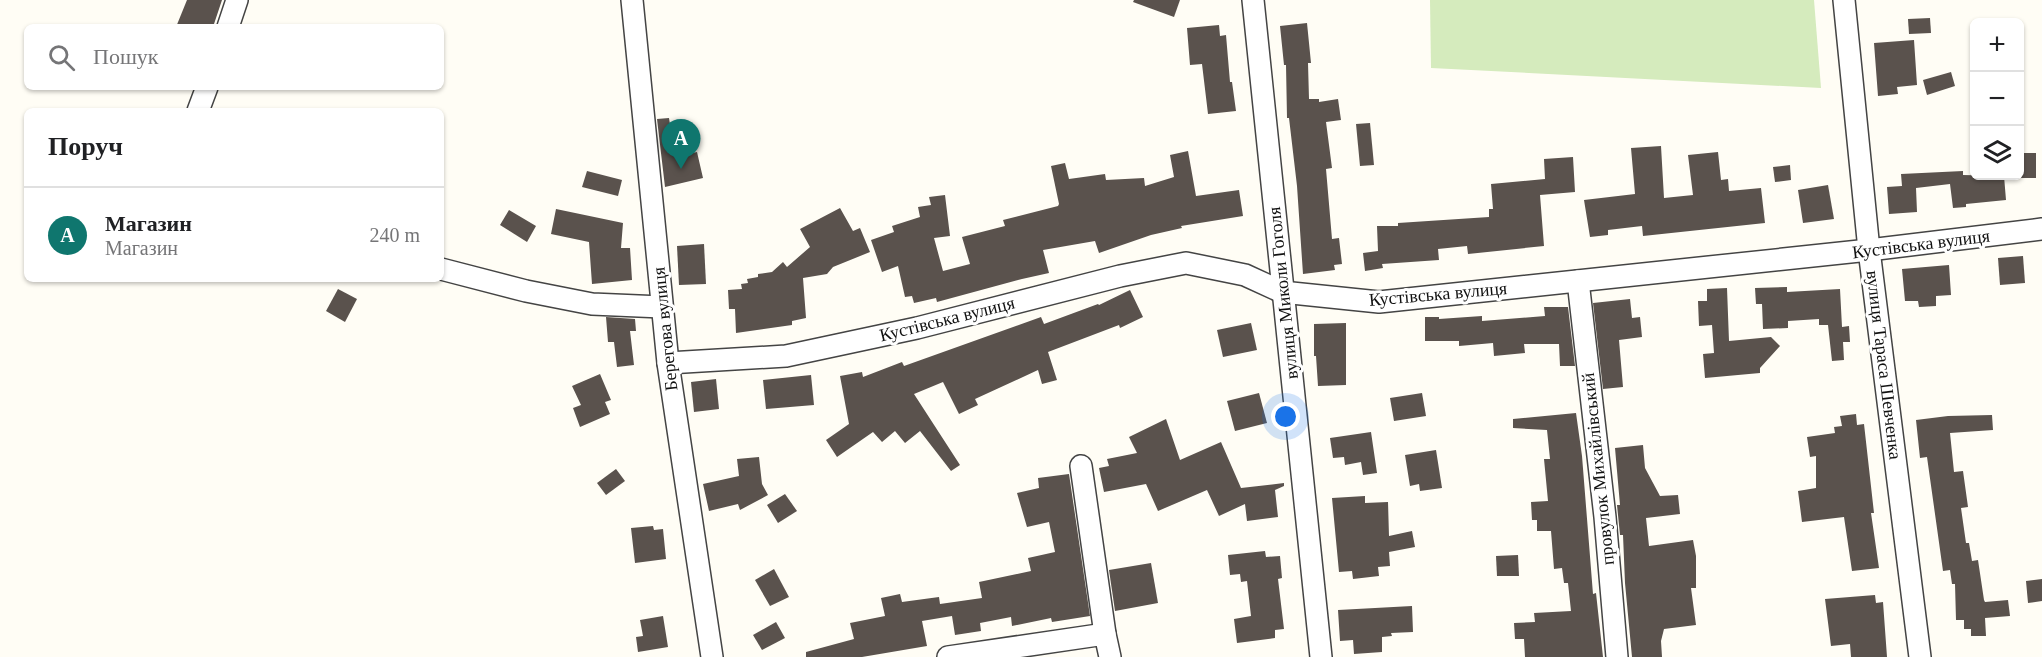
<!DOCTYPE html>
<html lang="uk">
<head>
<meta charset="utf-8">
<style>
	:root { --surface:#fff; --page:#f2f2f2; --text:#202124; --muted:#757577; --line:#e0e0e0; --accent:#0f766e }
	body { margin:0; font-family:Georgia,serif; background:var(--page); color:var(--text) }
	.controls { position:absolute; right:18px; top:18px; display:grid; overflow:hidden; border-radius:9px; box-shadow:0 2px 4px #0004 }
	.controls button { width:54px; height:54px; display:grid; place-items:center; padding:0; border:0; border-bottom:2px solid var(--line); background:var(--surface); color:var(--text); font:30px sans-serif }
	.you { position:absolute; left:1286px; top:417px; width:21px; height:21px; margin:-15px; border:4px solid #fff; border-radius:50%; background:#1a73e8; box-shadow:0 0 0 9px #1a73e833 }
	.badge { display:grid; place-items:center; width:39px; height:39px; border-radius:50%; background:var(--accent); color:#fff; font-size:20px; font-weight:700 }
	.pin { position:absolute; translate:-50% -50px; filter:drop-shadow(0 2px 3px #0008) }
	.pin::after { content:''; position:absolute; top:32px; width:21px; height:18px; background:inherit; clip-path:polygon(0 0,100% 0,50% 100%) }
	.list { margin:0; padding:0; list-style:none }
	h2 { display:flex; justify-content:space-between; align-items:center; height:78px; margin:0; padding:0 24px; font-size:26px }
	h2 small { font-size:20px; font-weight:400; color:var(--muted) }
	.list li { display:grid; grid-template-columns:39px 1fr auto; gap:18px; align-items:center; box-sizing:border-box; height:96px; padding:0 24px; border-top:2px solid var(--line) }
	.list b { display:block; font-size:22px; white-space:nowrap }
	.list p { margin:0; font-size:20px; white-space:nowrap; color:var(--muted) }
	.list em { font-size:20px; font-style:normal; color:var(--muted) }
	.icon { flex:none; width:33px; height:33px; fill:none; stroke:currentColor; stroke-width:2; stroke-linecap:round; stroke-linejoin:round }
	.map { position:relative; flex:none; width:2042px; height:657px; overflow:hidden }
	.search { position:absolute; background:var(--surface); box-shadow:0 2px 4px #0004; left:24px; top:24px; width:420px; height:66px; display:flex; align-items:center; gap:15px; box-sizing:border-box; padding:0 21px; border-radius:9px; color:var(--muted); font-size:22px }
	.panel { position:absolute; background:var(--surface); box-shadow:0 2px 4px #0004; left:24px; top:108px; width:420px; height:174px; border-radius:9px }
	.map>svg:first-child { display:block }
	.green { fill:#d5ebbd }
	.building { fill:#5a524d }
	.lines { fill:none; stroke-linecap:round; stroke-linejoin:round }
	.minor-casing { stroke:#444; stroke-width:24 }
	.minor { stroke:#fff; stroke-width:21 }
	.labels { text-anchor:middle; stroke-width:6; stroke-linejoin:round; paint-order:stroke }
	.street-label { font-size:18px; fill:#111; stroke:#fff }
</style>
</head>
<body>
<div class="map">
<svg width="2042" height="657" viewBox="0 0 2042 657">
	<rect width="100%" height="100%" fill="#fffdf5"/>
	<!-- green -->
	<polygon class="green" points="1430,0 1814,0 1821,88 1431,68"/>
	<!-- building -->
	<g class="building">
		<polygon points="187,0 222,0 213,27 176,27"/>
		<polygon points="1134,0 1180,0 1174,17 1133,2"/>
		<polygon points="1930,18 1931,33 1909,34 1908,19"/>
		<polygon points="1307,23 1311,63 1308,63 1309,99 1319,99 1319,102 1338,99 1341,120 1326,122 1332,168 1326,169 1332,239 1339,238 1342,264 1334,265 1335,270 1303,274 1297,186 1289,118 1287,118 1286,65 1284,65 1280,26"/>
		<polygon points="1219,25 1220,36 1226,35 1230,82 1232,82 1236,111 1208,114 1202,64 1190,65 1187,28"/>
		<polygon points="1914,40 1917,85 1897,87 1898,94 1878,96 1874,43"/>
		<polygon points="1951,72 1955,86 1927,95 1923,80"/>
		<polygon points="669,118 675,157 697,152 703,178 665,187 657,119"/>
		<polygon points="1370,123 1374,165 1360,166 1356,124"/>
		<polygon points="1661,146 1664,198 1693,195 1688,155 1718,152 1721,180 1728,179 1729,191 1761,188 1765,223 1643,236 1642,226 1608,230 1608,235 1590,237 1584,200 1635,194 1631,148"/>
		<polygon points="1188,151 1196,196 1239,190 1243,216 1181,226 1182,228 1151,235 1099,253 1095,241 1043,250 1049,273 1022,279 937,302 936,298 914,303 912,296 905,297 898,266 882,272 871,240 894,232 892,226 920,217 918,207 931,205 929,197 945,195 950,236 934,238 943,271 970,264 962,237 1005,226 1003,220 1058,206 1059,204 1051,166 1065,163 1069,179 1105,174 1106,180 1144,178 1145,186 1174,177 1170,155"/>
		<rect x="2019" y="153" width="17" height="25"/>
		<polygon points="1573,157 1575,192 1540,195 1544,246 1468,254 1467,246 1438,249 1439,260 1382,264 1383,268 1365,271 1363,253 1378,251 1377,226 1398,226 1398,223 1489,217 1489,209 1493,209 1491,184 1545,179 1544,159"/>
		<polygon points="1790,165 1791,180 1775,182 1773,167"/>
		<polygon points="587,171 622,180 618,196 582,187"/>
		<polygon points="1963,171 1963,175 2004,176 2006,200 1966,204 1966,207 1953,208 1950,184 1916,188 1917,212 1889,214 1887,187 1902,186 1901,174"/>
		<polygon points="1828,185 1834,219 1803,223 1798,190"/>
		<polygon points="840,208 853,231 860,228 870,252 833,267 827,274 803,278 806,318 792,321 792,325 736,333 735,309 729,309 728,290 742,289 741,284 748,283 747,279 758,277 758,274 772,272 783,262 787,267 810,247 800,229"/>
		<polygon points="556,209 623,223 621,248 630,248 632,280 592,284 589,242 551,234"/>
		<polygon points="509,210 536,226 527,242 500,225"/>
		<polygon points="704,244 706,284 679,285 677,246"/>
		<polygon points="2023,256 2025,283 2000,285 1998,258"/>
		<polygon points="1949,265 1951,295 1936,296 1936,306 1919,307 1918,301 1905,301 1902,269"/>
		<polygon points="1787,287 1787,292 1840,289 1842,327 1849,326 1850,342 1843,342 1844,360 1832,361 1828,325 1819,325 1819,319 1788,321 1788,328 1763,329 1762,304 1756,304 1755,288"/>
		<polygon points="1727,288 1729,341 1771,337 1780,346 1760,368 1760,373 1705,378 1703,354 1714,353 1712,325 1699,326 1698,301 1707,301 1707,289"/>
		<polygon points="338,289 357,299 345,322 326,311"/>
		<polygon points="1130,290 1143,317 1120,328 1119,325 1048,352 1057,380 1042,384 1038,370 975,399 978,405 959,414 943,382 914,394 960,465 951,471 920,431 905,443 895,431 882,442 873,432 837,457 826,440 849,424 840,376 862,372 863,377 902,362 904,366 1041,317 1044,324 1098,304 1099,305"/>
		<polygon points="1630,299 1632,318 1640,317 1642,337 1619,340 1623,387 1603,389 1593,303"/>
		<polygon points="1544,307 1568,307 1575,366 1560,366 1559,344 1524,344 1525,353 1494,356 1493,343 1459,346 1459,341 1425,341 1425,317 1439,317 1439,319 1482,316 1482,321 1545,316"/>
		<polygon points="606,317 635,319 636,331 630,331 634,365 617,367 614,342 608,342"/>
		<polygon points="1251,323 1257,350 1223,357 1217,330"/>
		<polygon points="1346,323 1346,385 1318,386 1316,356 1314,356 1314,324"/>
		<polygon points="600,374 611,400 605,402 610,414 580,427 573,408 581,405 572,386"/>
		<polygon points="811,375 814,405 766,409 763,380"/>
		<polygon points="716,379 719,409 694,412 691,382"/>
		<polygon points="1259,393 1267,423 1235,431 1227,401"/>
		<polygon points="1422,393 1426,416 1394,421 1390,398"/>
		<polygon points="1576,413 1582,456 1593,594 1596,593 1603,657 1525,657 1524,639 1515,639 1514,623 1535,622 1534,613 1571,611 1568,583 1564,583 1562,568 1554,569 1551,531 1537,531 1537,520 1532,520 1531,502 1548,501 1544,459 1550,459 1547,430 1513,428 1513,419"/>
		<polygon points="1856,414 1857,425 1864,424 1874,513 1871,513 1879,568 1852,571 1844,517 1802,522 1798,491 1816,488 1816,456 1810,457 1807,437 1835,433 1834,427 1842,426 1840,416"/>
		<polygon points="1992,415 1993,430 1950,433 1954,472 1963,471 1968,507 1961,508 1966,543 1969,543 1972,561 1978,560 1984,600 1985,602 2008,600 2010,616 1985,618 1986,636 1971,636 1971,629 1964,629 1964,620 1956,620 1955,584 1952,584 1950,570 1943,571 1927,457 1920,458 1916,420 1948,416"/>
		<polygon points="1166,419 1180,460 1221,442 1241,488 1284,483 1284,486 1275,490 1278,517 1247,521 1245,504 1219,516 1207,490 1158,511 1146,484 1104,492 1099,468 1109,466 1107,459 1137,453 1129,437"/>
		<polygon points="1371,432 1377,473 1363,475 1361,462 1345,465 1344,457 1333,458 1330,438"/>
		<polygon points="1643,445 1645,468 1660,496 1678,495 1680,514 1646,518 1649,546 1693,540 1696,556 1696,588 1691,588 1696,625 1664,629 1661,641 1662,657 1632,657 1625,583 1623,535 1620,535 1617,505 1620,505 1615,448"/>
		<polygon points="1436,450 1442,488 1420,491 1419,484 1410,486 1405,455"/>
		<polygon points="759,457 762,484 768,495 740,510 738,504 709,511 703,484 739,476 737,459"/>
		<polygon points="616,469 625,481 606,495 597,483"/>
		<polygon points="1069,474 1090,616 1052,622 1051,618 1012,626 1011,617 980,623 981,631 955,635 952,616 922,621 927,646 862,657 806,657 806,652 854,639 850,623 885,616 881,598 900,594 902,602 939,597 940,604 982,598 979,582 1031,571 1028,558 1055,552 1049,522 1027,527 1017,493 1039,488 1038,478"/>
		<polygon points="785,494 797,511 778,523 767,505"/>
		<polygon points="1365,496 1365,503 1388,502 1389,536 1412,531 1415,547 1389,552 1390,566 1378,567 1379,576 1353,579 1352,571 1339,572 1332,498"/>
		<polygon points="653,526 654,530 663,529 666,559 635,563 631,528"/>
		<polygon points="1265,551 1266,557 1280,556 1282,578 1278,579 1284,629 1275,630 1275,638 1237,643 1234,619 1251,616 1247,581 1241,582 1240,574 1230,575 1228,555"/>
		<polygon points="1518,555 1519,576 1497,576 1496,556"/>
		<polygon points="1151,563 1158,603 1115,611 1109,570"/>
		<polygon points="774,569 789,597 770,606 755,580"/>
		<polygon points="2042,579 2042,601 2028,603 2026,581"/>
		<polygon points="1875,595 1876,603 1883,602 1887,657 1851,657 1850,644 1831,646 1825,599"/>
		<polygon points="1412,606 1413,632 1391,633 1392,636 1382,637 1382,652 1354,654 1353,640 1340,641 1338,610"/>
		<polygon points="663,616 668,647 638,652 636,637 643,636 640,620"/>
		<polygon points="776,622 785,638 762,650 753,635"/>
	</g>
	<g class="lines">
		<!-- minor casing -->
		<g class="minor-casing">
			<g id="minor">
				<polyline points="632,0 668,363 712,657"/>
				<polyline points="1253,0 1321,657"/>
				<polyline points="1844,0 1869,250 1920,657"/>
				<polyline points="228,27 237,0"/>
				<polyline points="198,111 207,87"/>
				<polyline points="441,269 526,291 592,304 662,307"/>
				<polyline points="1578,281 1605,517 1617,657"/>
				<polyline points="668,363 786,356 917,328 1120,276 1186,263 1245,275 1282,292 1379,302 1869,250 2042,229"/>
				<polyline points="1081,466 1105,634"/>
				<polyline points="948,657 1105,634 1110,657"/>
			</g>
		</g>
		<!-- minor -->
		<use href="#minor" class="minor"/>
	</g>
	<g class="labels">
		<!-- street labels -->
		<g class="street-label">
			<text transform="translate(1921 244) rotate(-7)" y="6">Кустівська вулиця</text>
			<text transform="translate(1283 293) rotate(-96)" y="6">вулиця Миколи Гоголя</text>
			<text transform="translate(1438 294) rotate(-5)" y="6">Кустівська вулиця</text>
			<text transform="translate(947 319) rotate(-14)" y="6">Кустівська вулиця</text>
			<text transform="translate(665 329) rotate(-96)" y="6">Берегова вулиця</text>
			<text transform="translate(1884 365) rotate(83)" y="6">вулиця Тараса Шевченка</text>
			<text transform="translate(1598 469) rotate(-96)" y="6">провулок Михайлівський</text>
		</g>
	</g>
</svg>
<div class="controls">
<button>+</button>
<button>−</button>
<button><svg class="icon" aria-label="layers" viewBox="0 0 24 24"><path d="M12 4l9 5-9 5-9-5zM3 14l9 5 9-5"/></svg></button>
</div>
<div class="you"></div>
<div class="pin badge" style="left:681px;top:169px">A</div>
<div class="search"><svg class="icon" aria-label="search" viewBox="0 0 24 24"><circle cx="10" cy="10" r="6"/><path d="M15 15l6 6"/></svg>Пошук</div>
<section class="panel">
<h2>Поруч<small></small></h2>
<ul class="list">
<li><span class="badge">A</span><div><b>Магазин</b><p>Магазин</p></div><em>240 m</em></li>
</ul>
</section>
</div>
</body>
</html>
